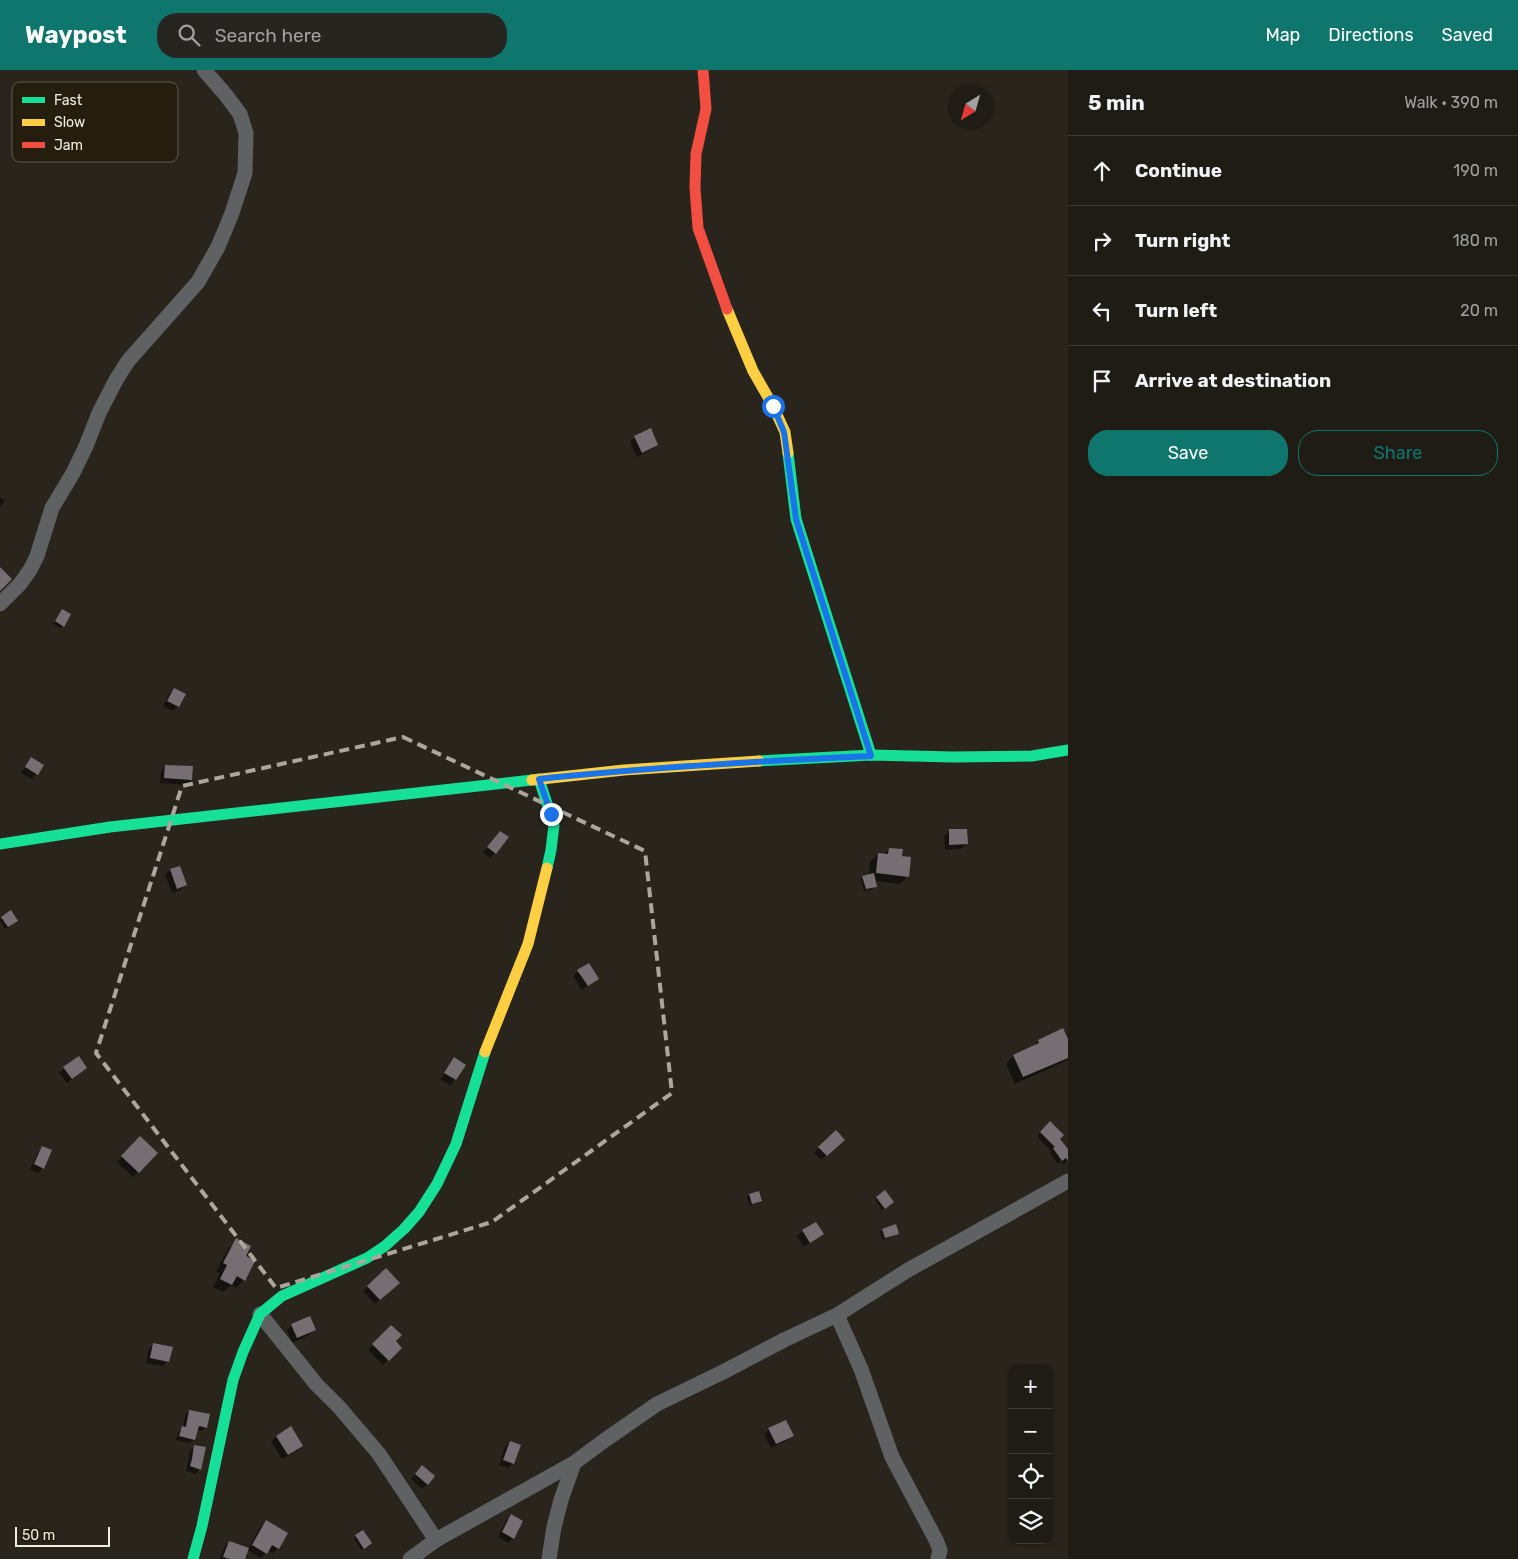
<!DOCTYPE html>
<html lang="en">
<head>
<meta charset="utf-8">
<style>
	:root { --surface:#1f1c16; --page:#27251f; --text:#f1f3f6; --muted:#a1a1a1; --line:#3c3a35; --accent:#0f766e }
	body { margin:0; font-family:Rubik,sans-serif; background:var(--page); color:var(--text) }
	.controls { position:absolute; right:15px; bottom:15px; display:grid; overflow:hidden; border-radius:10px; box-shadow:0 1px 4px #0004 }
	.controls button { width:45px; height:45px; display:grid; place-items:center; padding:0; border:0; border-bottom:1px solid var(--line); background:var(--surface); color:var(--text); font:25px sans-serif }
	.compass { position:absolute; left:948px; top:15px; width:45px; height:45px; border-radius:50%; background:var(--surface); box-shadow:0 1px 4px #0004; rotate:217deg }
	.scale { position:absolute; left:15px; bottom:12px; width:95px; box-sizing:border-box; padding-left:5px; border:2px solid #f2ede2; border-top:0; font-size:14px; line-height:18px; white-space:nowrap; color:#f2ede2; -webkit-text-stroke:4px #251e0e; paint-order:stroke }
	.stop { position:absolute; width:15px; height:15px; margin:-11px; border:4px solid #1a73e8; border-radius:50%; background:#fff }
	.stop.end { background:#1a73e8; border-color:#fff; box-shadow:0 1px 5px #0008 }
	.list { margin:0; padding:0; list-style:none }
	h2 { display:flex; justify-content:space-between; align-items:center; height:65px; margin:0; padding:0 20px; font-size:21px }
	h2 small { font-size:16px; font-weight:400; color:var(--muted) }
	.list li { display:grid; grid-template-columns:32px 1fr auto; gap:15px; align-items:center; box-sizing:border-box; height:70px; padding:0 20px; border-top:1px solid var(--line) }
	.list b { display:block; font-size:19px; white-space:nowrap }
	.list em { font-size:16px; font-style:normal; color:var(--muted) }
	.actions { display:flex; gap:10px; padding:15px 20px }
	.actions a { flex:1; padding:11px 0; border:1px solid var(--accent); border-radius:20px; text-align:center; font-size:18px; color:var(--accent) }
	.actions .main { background:var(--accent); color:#fff }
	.icon { flex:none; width:28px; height:28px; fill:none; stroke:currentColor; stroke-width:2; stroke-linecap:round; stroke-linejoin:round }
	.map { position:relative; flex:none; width:1068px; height:1489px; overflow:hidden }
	header { display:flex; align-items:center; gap:30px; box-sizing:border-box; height:70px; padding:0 25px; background:var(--accent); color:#fff }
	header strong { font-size:24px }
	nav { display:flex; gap:28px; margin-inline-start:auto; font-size:18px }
	.search { width:350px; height:45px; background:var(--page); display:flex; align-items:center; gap:12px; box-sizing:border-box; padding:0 18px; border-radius:20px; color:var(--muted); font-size:19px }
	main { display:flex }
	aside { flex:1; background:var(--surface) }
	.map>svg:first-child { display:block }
	.shadow { fill:#0007 }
	.building { fill:#756f73 }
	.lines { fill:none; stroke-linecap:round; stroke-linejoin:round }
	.street { stroke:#5f6162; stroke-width:15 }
	.fast { stroke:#16e098; stroke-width:11 }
	.slow { stroke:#ffcf43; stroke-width:11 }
	.jam { stroke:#f24e42; stroke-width:11 }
	.route { stroke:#1a73e8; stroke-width:6 }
	.marked { fill:none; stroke:#aca79d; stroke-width:4; stroke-dasharray:10 6; stroke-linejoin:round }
	.key { fill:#251e0e; stroke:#625c4e; stroke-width:1 }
	.key-label { font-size:14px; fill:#f2ede2 }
</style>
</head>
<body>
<header>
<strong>Waypost</strong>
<div class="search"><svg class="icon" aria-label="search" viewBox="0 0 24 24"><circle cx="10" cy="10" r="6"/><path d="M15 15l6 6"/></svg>Search here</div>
<nav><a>Map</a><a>Directions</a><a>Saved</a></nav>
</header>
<main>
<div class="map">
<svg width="1068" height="1489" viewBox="0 0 1068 1489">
	<rect width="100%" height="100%" fill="#29251d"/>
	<!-- shadow -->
	<g class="shadow">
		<polygon points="635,367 657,375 652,379 637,387 630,372"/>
		<polygon points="0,427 5,431 0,437"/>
		<polygon points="60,542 63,556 61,558 53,554"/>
		<polygon points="174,619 178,636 173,641 163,636 169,624"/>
		<polygon points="32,688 43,695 32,709 21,703"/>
		<polygon points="166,696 191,710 186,715 160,713 161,701"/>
		<polygon points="949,761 966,774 961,779 945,780 944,766"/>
		<polygon points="495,767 495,783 490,788 483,783"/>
		<polygon points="889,779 901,787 908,806 900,814 874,811 875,816 873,819 864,821 861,809 863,807 869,805 870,792 878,784 884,785"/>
		<polygon points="179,797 185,815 180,820 172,823 165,805 170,800"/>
		<polygon points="2,848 14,853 5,859 0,850"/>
		<polygon points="578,901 598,908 582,920 573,906"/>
		<polygon points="1063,960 1068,972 1068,990 1015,1014 1006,994 1013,986 1032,977 1039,971"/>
		<polygon points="455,989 464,995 455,1010 450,1015 440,1009"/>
		<polygon points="64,998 81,1002 67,1013 59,1003"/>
		<polygon points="1050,1053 1058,1069 1068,1081 1068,1090 1064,1094 1061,1091 1058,1094 1050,1083 1051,1081 1037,1066"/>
		<polygon points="140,1068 156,1083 133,1107 117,1092"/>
		<polygon points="838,1075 821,1090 814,1083 819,1078"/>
		<polygon points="43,1078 43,1098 38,1103 30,1099 38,1083"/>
		<polygon points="749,1125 760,1130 750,1135 747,1127"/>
		<polygon points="877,1128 890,1134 882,1140 875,1130"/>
		<polygon points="815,1153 822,1164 804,1177 797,1166 802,1161"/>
		<polygon points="895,1156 898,1163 895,1165 883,1170 880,1162 882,1160"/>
		<polygon points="236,1170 244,1187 244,1210 236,1218 231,1215 223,1222 213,1217 220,1203 216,1201 229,1178"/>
		<polygon points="368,1216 393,1218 375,1234 363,1221"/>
		<polygon points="309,1248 314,1260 309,1265 292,1273 287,1260 292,1255"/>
		<polygon points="391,1256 394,1271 400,1278 383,1295 368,1280"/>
		<polygon points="154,1274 168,1291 163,1296 146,1293 149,1279"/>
		<polygon points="189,1341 206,1357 202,1361 197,1360 194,1369 190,1373 176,1370 178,1362 183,1358 185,1345"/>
		<polygon points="291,1358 302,1376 297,1381 282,1389 271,1372 276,1367"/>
		<polygon points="769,1359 792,1365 787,1370 771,1378 764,1364"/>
		<polygon points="510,1372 513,1393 508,1398 499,1395 505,1377"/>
		<polygon points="194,1377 200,1399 195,1404 186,1401 190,1381"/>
		<polygon points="417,1402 427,1414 422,1419 411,1409"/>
		<polygon points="511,1446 513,1468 508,1473 498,1467 506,1451"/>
		<polygon points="266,1451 278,1478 273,1483 268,1480 261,1488 247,1480 243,1489 220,1489 224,1477 229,1472 248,1479 261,1456"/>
		<polygon points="363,1461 369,1475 361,1480 354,1468"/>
	</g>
	<!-- building -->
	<g class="building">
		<polygon points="651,358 658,375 642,383 634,366"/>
		<polygon points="0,497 12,509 0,521"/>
		<polygon points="62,539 71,544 64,557 55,551"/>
		<polygon points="174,618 186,624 179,637 167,631"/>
		<polygon points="31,687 44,695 38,705 25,697"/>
		<polygon points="165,695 193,696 192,710 164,708"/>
		<polygon points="949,759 967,759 968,774 949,775"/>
		<polygon points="500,761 509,767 496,784 487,777"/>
		<polygon points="889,778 903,779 902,786 911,787 909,807 876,803 878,783 888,784"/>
		<polygon points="180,796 187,815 177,819 170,799"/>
		<polygon points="874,803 877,817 866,819 862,806"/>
		<polygon points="11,840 18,851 8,857 1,847"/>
		<polygon points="589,893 599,909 588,916 577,900"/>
		<polygon points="1063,958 1068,969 1068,988 1023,1007 1013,985 1039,973 1038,970"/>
		<polygon points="79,986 87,998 72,1009 63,997"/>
		<polygon points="454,987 466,995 456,1010 444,1003"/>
		<polygon points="1050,1051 1064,1065 1060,1069 1068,1079 1068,1091 1066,1088 1062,1091 1053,1078 1055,1077 1040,1062"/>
		<polygon points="836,1060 845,1070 827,1086 818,1077"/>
		<polygon points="140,1066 158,1083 139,1103 121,1086"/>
		<polygon points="42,1076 52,1080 44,1099 34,1094"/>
		<polygon points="885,1120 894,1132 885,1139 876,1127"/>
		<polygon points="759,1121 762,1131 752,1134 749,1124"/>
		<polygon points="816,1152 824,1164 810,1173 802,1160"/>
		<polygon points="896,1154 899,1164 885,1168 882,1159"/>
		<polygon points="236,1168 251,1176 246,1186 255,1191 245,1211 237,1206 232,1215 220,1209 227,1195 223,1193"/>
		<polygon points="386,1198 400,1213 380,1230 367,1216"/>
		<polygon points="310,1246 316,1260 297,1268 291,1254"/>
		<polygon points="391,1255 402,1265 396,1271 402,1278 389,1291 372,1274"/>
		<polygon points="153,1273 173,1277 169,1292 150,1288"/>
		<polygon points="189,1340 210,1344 207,1358 199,1356 195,1370 179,1366 182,1356 186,1357"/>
		<polygon points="786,1350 794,1366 776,1374 768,1358"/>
		<polygon points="291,1356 303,1376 288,1385 276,1366"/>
		<polygon points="510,1371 521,1375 514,1394 503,1390"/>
		<polygon points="194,1375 206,1377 201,1400 190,1396 192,1389"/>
		<polygon points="422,1395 435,1406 428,1415 415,1404"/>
		<polygon points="511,1444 523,1451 514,1469 502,1462"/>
		<polygon points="266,1450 288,1463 279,1479 272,1475 267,1484 252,1475"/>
		<polygon points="363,1460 372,1473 364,1479 355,1465"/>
		<polygon points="229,1471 249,1478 245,1489 230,1489 223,1487"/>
	</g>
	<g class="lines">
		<!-- street -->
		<g class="street">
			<polyline points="0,534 20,514 30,500 37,486 52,438 73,403 86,376 99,343 116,310 128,291 198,212 218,177 232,143 245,103 246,63 240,44 225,24 204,0"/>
			<polyline points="260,1244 316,1314 339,1337 379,1384 436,1470"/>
			<polyline points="837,1245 861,1299 892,1387 936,1470 940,1480 938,1489"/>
			<polyline points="410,1489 436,1470 574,1393"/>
			<polyline points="549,1489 554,1457 561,1430 574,1393 605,1370 657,1334 723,1302 784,1270 837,1245 908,1200 1068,1111"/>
		</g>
		<!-- fast -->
		<g class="fast">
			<polyline points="788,383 796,449 871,685"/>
			<polyline points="759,691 871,685 953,687 1032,686 1068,680"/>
			<polyline points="539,709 554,755 551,780 547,798"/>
			<polyline points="0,774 110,757 532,710"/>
			<polyline points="193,1489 202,1456 233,1310 243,1282 260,1244 282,1226 367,1188 385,1176 404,1159 419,1142 437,1114 456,1074 485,982"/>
		</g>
		<!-- slow -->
		<g class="slow">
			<polyline points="727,239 753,301 773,336 785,362 788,383"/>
			<polyline points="532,710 624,700 759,691"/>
			<polyline points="485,982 528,874 547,798"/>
		</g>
		<!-- jam -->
		<polyline class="jam" points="703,0 706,39 696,84 695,118 698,158 727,239"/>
	</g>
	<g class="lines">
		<!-- route -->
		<path class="route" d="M 551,744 L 539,709 C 649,697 760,691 871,686 L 796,449 L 784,362 L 773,336"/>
	</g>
	<!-- marked area -->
	<path class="marked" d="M 403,667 L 645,781 L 672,1023 L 492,1152 L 276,1218 L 96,983 L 182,716 Z"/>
	<!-- legend -->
	<rect x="12" y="12" width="166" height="80" rx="8" class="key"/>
	<rect x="22" y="27" width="23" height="6" fill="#16e098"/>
	<rect x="22" y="49" width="23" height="7" fill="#ffcf43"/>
	<rect x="22" y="72" width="23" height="6" fill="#f24e42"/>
	<g class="key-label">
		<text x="54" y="35">Fast</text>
		<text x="54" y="57">Slow</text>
		<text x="54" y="80">Jam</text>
	</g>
</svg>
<div class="controls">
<button>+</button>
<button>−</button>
<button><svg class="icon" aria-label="locate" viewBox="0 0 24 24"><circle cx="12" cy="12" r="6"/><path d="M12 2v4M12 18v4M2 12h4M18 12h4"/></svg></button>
<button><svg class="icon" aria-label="layers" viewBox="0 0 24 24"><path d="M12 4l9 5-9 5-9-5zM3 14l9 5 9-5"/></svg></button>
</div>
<svg class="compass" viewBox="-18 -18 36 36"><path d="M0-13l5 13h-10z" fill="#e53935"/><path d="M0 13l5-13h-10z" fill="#a1a1a1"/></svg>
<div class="scale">50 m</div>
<div class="stop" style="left:773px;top:336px"></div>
<div class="stop end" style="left:551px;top:744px"></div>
</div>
<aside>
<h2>5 min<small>Walk · 390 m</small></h2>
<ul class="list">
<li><svg class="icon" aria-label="ahead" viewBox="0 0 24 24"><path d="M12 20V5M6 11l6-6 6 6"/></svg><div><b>Continue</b></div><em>190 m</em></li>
<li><svg class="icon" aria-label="right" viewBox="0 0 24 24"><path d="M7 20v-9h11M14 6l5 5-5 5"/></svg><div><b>Turn right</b></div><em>180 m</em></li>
<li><svg class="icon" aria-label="left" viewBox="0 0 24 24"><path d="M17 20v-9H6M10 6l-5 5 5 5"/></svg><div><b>Turn left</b></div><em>20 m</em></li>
<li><svg class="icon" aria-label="arrive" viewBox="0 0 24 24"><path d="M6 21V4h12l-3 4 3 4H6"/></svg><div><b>Arrive at destination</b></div></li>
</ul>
<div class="actions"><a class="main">Save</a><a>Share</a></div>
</aside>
</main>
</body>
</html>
